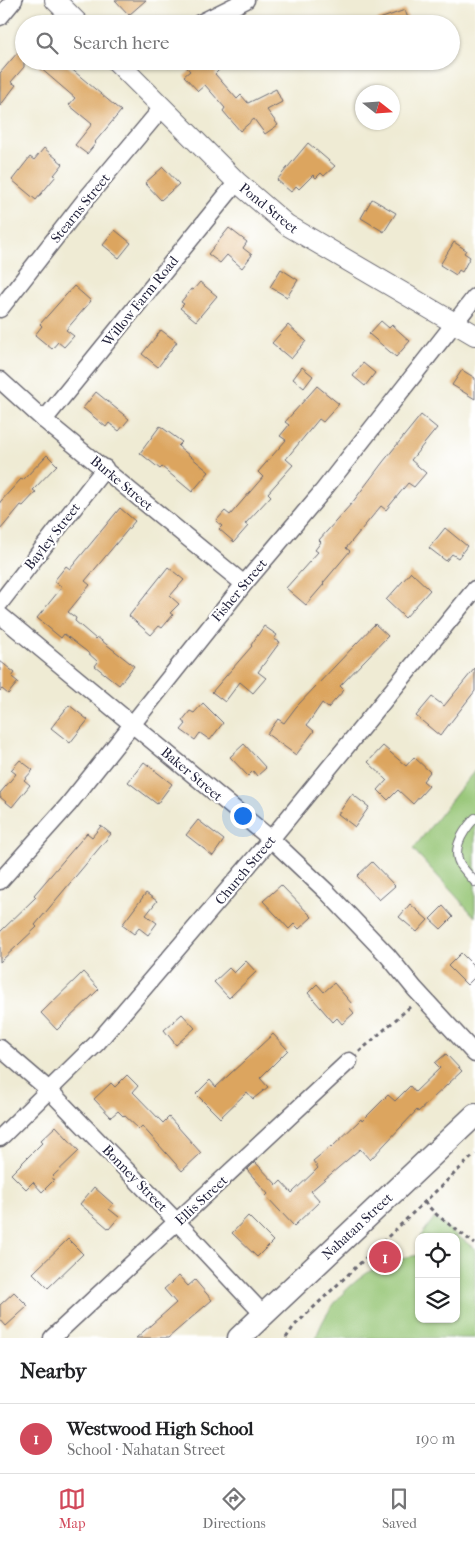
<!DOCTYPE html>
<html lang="en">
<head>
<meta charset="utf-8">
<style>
	:root { --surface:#fff; --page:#f2f2f2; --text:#202124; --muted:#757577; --line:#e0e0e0; --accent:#d1495b }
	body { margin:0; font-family:"IM FELL French Canon",serif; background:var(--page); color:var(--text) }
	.controls { position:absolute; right:15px; bottom:15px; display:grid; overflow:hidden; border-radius:10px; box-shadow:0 1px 4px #0004 }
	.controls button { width:45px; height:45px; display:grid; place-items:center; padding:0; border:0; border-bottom:1px solid var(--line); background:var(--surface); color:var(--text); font:25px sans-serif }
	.compass { position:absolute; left:355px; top:85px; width:45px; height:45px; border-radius:50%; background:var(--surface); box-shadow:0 1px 4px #0004; rotate:107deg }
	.you { position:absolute; left:242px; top:815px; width:18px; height:18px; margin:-12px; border:4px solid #fff; border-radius:50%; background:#1a73e8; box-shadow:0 0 0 8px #1a73e833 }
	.badge { display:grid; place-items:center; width:32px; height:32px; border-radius:50%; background:var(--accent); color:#fff; font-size:16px; font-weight:700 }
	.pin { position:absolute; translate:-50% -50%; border:2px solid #fff; box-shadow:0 1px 5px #0006 }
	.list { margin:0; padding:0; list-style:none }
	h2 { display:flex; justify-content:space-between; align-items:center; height:65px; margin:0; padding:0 20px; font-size:21px }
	h2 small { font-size:16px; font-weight:400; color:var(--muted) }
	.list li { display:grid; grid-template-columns:32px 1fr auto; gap:15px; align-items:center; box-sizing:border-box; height:70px; padding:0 20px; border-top:1px solid var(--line) }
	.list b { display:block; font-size:19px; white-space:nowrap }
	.list p { margin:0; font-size:16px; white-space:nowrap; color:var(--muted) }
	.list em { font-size:16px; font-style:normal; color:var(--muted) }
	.icon { flex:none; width:28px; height:28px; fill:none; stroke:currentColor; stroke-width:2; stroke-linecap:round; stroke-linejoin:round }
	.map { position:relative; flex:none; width:475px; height:1338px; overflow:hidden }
	.search { position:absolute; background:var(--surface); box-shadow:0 1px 4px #0004; left:15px; right:15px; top:15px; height:55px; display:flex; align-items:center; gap:12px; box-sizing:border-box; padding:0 18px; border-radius:28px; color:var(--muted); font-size:19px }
	.sheet { height:135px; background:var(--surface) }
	nav { display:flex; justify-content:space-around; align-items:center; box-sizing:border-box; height:70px; border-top:1px solid var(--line); background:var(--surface); font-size:14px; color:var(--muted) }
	nav a { display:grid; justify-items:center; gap:2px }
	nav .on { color:var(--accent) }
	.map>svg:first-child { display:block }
	.green { fill:#95c575; stroke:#5c7458 }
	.building { fill:#dca55e }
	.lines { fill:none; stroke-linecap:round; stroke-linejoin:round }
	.service-casing { stroke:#6a6871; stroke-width:10 }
	.minor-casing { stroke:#6a6871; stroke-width:19 }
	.tertiary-casing { stroke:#6a6871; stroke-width:22 }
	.secondary-casing { stroke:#6a6871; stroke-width:25 }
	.path { stroke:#6a6871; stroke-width:3; stroke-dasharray:4 4; stroke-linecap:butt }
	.service { stroke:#fff; stroke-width:8 }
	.minor { stroke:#fff; stroke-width:16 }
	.tertiary { stroke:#fff; stroke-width:20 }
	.secondary { stroke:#fff; stroke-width:22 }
	.labels { text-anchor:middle; stroke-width:4.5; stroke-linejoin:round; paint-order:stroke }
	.street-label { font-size:14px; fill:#22223b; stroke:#fff }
</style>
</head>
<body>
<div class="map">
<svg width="475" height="1338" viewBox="0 0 475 1338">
	<rect width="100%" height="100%" fill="#fff"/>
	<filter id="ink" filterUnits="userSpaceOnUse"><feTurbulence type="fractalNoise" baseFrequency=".02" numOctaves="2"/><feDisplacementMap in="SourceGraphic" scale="10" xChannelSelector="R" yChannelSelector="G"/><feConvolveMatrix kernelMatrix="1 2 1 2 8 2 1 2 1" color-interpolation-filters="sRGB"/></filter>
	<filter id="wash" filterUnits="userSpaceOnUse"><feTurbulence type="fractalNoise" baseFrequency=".0096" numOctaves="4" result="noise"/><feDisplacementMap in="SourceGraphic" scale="20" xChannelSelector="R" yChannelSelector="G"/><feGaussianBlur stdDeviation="1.12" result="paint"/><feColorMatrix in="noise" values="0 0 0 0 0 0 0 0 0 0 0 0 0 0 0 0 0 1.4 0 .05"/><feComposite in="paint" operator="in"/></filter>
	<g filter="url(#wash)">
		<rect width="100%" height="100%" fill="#efebd4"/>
		<!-- green -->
		<g class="green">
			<polygon points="475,770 475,917 413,849"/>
			<path d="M 434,1218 L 475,1249 L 475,1338 L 316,1338 C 326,1306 354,1277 385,1263 C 396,1258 407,1257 419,1255 L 419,1319 L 456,1319 L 456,1237 L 420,1237 Z"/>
		</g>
		<g id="blocks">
			<!-- building -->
			<g class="building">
				<polygon points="115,0 146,0 129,15"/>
				<polygon points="405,10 410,24 371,24 371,22"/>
				<polygon points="24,45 24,67 11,82 16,85 0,106 0,73"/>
				<polygon points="32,61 62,61 121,111 95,142 96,143 87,154 75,145 92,124 69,105 75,98"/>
				<polygon points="181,61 228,61 215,74 237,99 241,95 248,103 276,89 282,102 267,110 278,125 265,134 254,119 240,131 223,111 225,108 205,85 198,91 184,76 190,71"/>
				<polygon points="308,143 335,166 324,176 321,173 316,178 313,175 299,189 296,186 291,192 277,180"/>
				<polygon points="44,148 63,164 54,175 56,176 36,200 12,180 30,157 34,160"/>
				<polygon points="163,167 179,184 161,200 145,183"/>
				<polygon points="372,199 396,213 384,232 361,218"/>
				<polygon points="229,228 247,242 243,248 252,255 242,268 227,255 220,263 208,254"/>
				<polygon points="115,230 131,243 119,258 103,245"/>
				<polygon points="454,242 466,250 464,253 470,257 462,272 459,270 456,275 440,265"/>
				<polygon points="281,269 298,280 287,297 270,287"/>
				<polygon points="200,282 217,296 196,321 180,308 184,304 181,302 191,289 193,290"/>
				<polygon points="74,286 91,301 66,330 74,336 64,347 58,342 52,349 35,335 42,326 40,324"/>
				<polygon points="381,321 389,328 392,325 410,341 396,357 369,334"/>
				<polygon points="288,325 306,341 291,359 272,343"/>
				<polygon points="161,330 177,342 158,367 142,354"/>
				<polygon points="363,363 375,373 365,386 353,376"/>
				<polygon points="302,367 313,376 304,388 293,379"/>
				<polygon points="462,370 475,378 475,399 452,385"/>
				<polygon points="317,386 339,404 323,422 319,419 286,459 293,465 268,493 271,496 245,524 248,526 234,542 219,529 222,526 216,521 225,511 230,515 263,477 258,472 286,440 280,436 289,425 285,422"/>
				<polygon points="96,392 129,419 119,431 109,423 106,427 83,408"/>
				<polygon points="421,415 437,428 411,460 426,473 414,487 408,483 386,510 381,506 346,548 350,551 323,583 324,584 306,605 286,588 318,552 315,550 321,542 319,540 352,503 383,462"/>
				<polygon points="160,426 182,442 178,446 209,472 192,492 162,467 160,469 140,453"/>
				<polygon points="47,455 57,465 33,490 36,492 23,506 21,505 0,530 0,502 21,479 23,480"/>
				<polygon points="120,508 135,521 85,581 90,585 68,612 76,618 75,621 96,639 97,637 134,666 119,685 95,666 98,662 86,651 64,634 61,638 37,618 62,587 54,581 66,566 70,569"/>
				<polygon points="445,528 467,546 458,558 452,554 446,561 429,548"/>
				<polygon points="168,567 184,580 170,596 179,604 170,613 173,615 162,628 159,626 151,635 129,616"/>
				<polygon points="411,572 430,590 405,618 386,600"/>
				<polygon points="375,624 388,636 340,686 344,690 328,708 322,703 307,725 314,731 296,755 267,734 278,719 284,723 296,707"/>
				<polygon points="264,626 277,635 274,639 280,642 258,672 266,678 253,693 240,682 225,702 212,692 252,646 251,645"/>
				<polygon points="0,661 15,673 12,677 18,682 8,694 2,689 0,691"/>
				<polygon points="475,668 475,691 440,736 416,716 432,697 444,706"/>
				<polygon points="203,703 223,723 210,740 200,733 195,740 181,730 186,724 182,721 190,711 194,713"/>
				<polygon points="69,705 88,720 70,743 51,728"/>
				<polygon points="244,744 266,768 257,776 253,771 248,776 230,757"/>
				<polygon points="383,746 406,766 414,757 430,772 423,781 429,786 413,804 398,790 388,800 378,790 387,780 368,762"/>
				<polygon points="20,760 33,770 24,780 30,785 12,807 0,797 0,793 16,774 11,770"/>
				<polygon points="144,762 172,784 157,804 128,782"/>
				<polygon points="352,794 369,807 355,827 338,814"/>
				<polygon points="198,820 224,840 213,856 186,835"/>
				<polygon points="101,826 111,834 35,925 37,927 0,962 0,932 36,897 34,895 87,833 92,837"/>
				<polygon points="372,862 395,886 379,900 357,876"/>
				<polygon points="281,885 312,917 299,929 294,924 289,929 263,901"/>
				<polygon points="146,893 157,901 146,915 157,923 148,935 139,928 134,934 122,925"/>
				<polygon points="410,904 428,920 417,932 399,917"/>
				<polygon points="443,906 453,917 441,929 430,919"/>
				<polygon points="461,953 475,967 475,977 467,985 448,966"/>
				<polygon points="246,961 256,972 229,998 214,982 229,968 234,973"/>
				<polygon points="83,972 99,989 57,1030 41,1013"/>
				<polygon points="334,983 352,1004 349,1007 354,1013 342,1024 337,1018 333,1022 308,993 317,984 324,992"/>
				<polygon points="182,1014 195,1028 176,1045 164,1030"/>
				<polygon points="273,1034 288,1050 260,1078 268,1087 253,1099 247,1092 220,1118 196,1094 210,1080 216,1087"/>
				<polygon points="446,1054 462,1071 418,1112 417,1110 370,1160 360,1149 311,1191 320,1201 294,1226 266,1196 268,1194 247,1170 255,1162 277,1185 281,1181 292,1193 318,1168 313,1161 330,1147 331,1148 361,1119 362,1121 388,1095 395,1101 410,1086 415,1092 440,1068 435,1063"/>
				<polygon points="127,1075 138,1086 133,1092 163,1123 169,1117 201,1153 182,1171 142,1126 139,1129 124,1115 123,1116 118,1111 111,1117 94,1099 111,1083 115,1087"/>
				<polygon points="56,1126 79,1151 52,1177 54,1180 42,1192 33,1182 26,1189 11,1174 43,1142 41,1140"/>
				<polygon points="94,1187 113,1204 109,1209 119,1217 109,1229 80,1204"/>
				<polygon points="248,1216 273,1241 257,1257 232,1233"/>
				<polygon points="68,1239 83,1254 48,1288 33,1273"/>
				<polygon points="179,1276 188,1286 195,1280 212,1300 168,1338 136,1338 176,1303 164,1289"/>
				<polygon points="14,1292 28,1306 6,1326 0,1319 0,1305"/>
			</g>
		</g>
	</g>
	<g filter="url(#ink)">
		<use href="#blocks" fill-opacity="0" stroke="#6a6871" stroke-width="1"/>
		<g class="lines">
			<!-- service casing -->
			<g class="service-casing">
				<path id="service" d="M 475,818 C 465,829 451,848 460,864 C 464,870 470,876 475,882"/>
			</g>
			<!-- minor casing -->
			<g class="minor-casing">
				<g id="minor">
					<polyline points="0,17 14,0"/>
					<polyline points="198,24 246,0"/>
					<polyline points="0,309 85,200 162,108"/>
					<polyline points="0,380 44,420 244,584"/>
					<polyline points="44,420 237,182"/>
					<polyline points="0,603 105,468"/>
					<polyline points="0,615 271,839 327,892 388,956 415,989 475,1054"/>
					<polyline points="0,881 68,805 244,584 322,492 475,297"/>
					<polyline points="0,1048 49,1090 177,1222 264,1315"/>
					<polyline points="0,1138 97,1043 271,839 475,589"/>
					<polyline points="52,1338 349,1061"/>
				</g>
			</g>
			<!-- tertiary casing -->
			<g class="tertiary-casing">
				<g id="tertiary">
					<polyline points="55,0 79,24"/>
					<polyline points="116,61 237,182 287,225 475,335"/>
				</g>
			</g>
			<!-- secondary casing -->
			<g class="secondary-casing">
				<polyline id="secondary" points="239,1338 475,1115"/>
			</g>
			<!-- path -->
			<g class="path">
				<polyline points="359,1052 411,1006"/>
				<polyline points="424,1202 437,1215 475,1244"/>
				<polyline points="286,1338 294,1326 475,1154"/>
			</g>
			<!-- service -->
			<use href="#service" class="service"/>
			<!-- minor -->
			<use href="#minor" class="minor"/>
			<!-- tertiary -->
			<use href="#tertiary" class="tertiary"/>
			<!-- secondary -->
			<use href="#secondary" class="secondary"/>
		</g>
	</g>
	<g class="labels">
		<!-- street labels -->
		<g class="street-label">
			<text transform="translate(80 208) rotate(-51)" y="5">Stearns Street</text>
			<text transform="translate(269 208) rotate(39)" y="5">Pond Street</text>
			<text transform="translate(140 301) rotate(-51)" y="5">Willow Farm Road</text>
			<text transform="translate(122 483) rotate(40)" y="5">Burke Street</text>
			<text transform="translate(52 536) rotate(-52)" y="5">Bayley Street</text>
			<text transform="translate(239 590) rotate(-50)" y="5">Fisher Street</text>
			<text transform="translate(192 774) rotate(40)" y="5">Baker Street</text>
			<text transform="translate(245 870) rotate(-50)" y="5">Church Street</text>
			<text transform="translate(135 1178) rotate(46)" y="5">Bonney Street</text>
			<text transform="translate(201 1200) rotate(-43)" y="5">Ellis Street</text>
			<text transform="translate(357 1226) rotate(-43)" y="5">Nahatan Street</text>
		</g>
	</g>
</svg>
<div class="controls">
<button><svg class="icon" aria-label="locate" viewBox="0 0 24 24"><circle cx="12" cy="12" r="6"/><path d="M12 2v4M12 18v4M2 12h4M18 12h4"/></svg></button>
<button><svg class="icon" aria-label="layers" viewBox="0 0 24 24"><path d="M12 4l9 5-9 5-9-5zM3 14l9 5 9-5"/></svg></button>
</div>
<svg class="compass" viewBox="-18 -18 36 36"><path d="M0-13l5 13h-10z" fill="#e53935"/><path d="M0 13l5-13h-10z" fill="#757577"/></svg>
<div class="you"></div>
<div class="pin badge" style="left:385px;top:1257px">1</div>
<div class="search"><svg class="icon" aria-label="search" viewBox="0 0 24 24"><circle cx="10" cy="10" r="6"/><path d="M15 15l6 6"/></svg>Search here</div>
</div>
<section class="sheet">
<h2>Nearby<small></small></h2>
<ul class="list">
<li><span class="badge">1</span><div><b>Westwood High School</b><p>School · Nahatan Street</p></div><em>190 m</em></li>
</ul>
</section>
<nav>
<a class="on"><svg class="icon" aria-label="map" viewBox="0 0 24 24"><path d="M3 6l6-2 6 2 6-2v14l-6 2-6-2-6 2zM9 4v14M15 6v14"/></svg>Map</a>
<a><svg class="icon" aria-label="directions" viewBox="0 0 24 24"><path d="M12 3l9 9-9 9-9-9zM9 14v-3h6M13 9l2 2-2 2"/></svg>Directions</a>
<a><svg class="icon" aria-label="saved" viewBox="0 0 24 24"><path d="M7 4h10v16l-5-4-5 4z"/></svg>Saved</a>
</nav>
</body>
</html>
